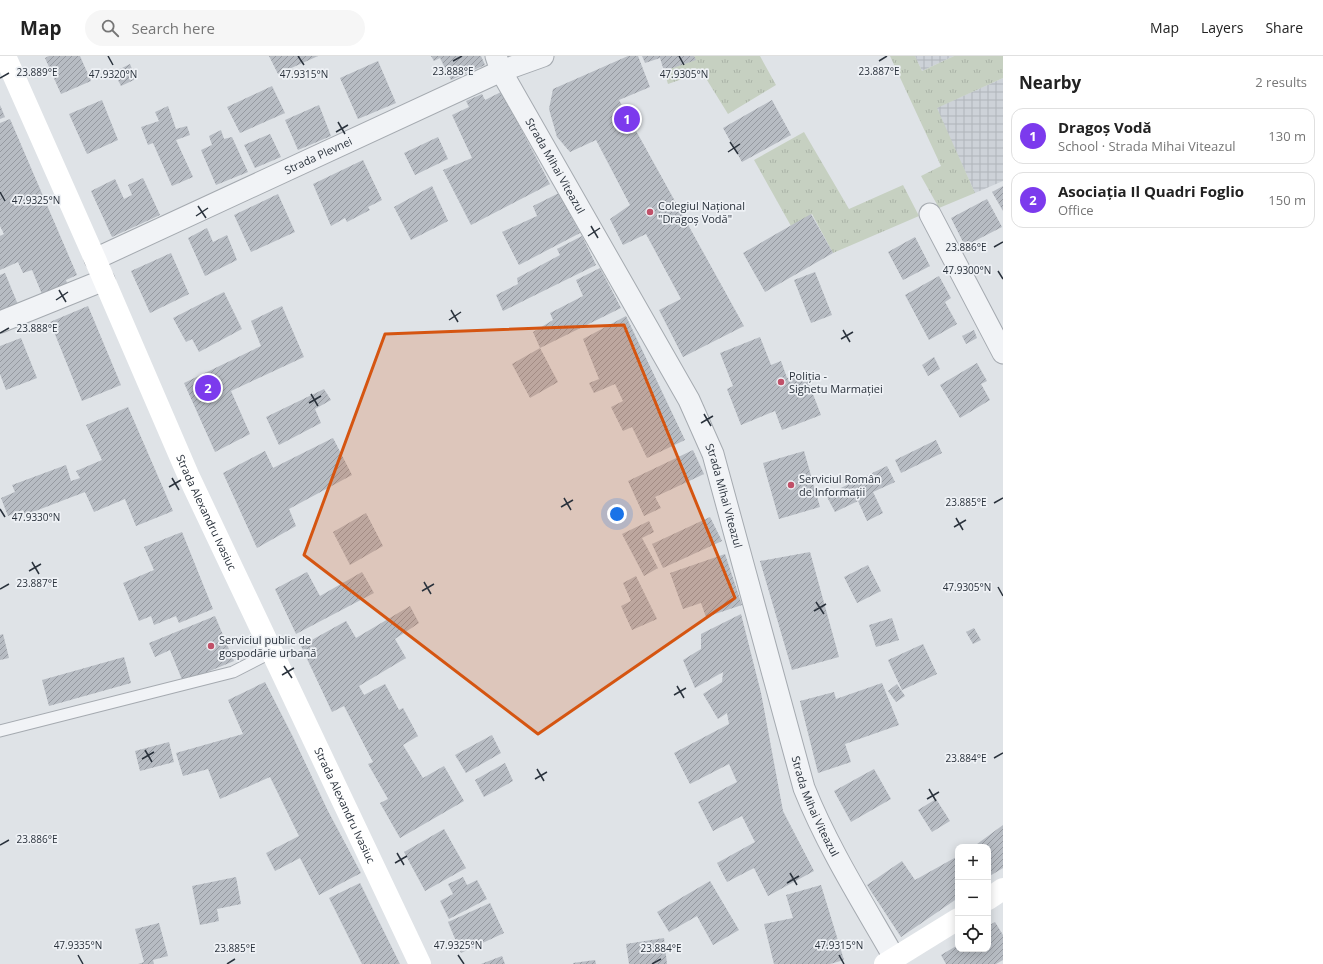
<!DOCTYPE html>
<html lang="en">
<head>
<meta charset="utf-8">
<style>
	:root { --surface:#fff; --page:#f6f6f6; --text:#222; --muted:#767676; --line:#e0e0e0; --accent:#7c3aed }
	body { margin:0; font-family:"Open Sans",sans-serif; background:var(--page); color:var(--text) }
	.controls { position:absolute; right:12px; bottom:12px; display:grid; overflow:hidden; border-radius:8px; box-shadow:0 2px 10px #0003 }
	.controls button { width:36px; height:36px; display:grid; place-items:center; padding:0; border:0; border-bottom:1px solid var(--line); background:var(--surface); color:var(--text); font:20px sans-serif }
	.you { position:absolute; left:617px; top:458px; width:14px; height:14px; margin:-10px; border:3px solid #fff; border-radius:50%; background:#1a73e8; box-shadow:0 0 0 6px #1a73e833 }
	.badge { display:grid; place-items:center; width:26px; height:26px; border-radius:50%; background:var(--accent); color:#fff; font-size:13px; font-weight:700 }
	.pin { position:absolute; translate:-50% -50%; border:2px solid #fff; box-shadow:0 1px 4px #0006 }
	.list { margin:0; padding:0; list-style:none }
	h2 { display:flex; justify-content:space-between; align-items:center; height:52px; margin:0; padding:0 16px; font-size:17px }
	h2 small { font-size:13px; font-weight:400; color:var(--muted) }
	.list li { display:grid; grid-template-columns:26px 1fr auto; gap:12px; align-items:center; box-sizing:border-box; height:56px; margin:0 8px 8px; padding:0 8px; border:1px solid var(--line); border-radius:12px }
	.list b { display:block; font-size:15px; white-space:nowrap }
	.list p { margin:0; font-size:13px; white-space:nowrap; color:var(--muted) }
	.list em { font-size:13px; font-style:normal; color:var(--muted) }
	.icon { flex:none; width:22px; height:22px; fill:none; stroke:currentColor; stroke-width:2; stroke-linecap:round; stroke-linejoin:round }
	.map { position:relative; flex:none; width:1003px; height:908px; overflow:hidden }
	header { display:flex; align-items:center; gap:24px; box-sizing:border-box; height:56px; padding:0 20px; background:var(--surface); border-bottom:1px solid var(--line) }
	header strong { font-size:19px }
	nav { display:flex; gap:22px; margin-inline-start:auto; font-size:14px }
	.search { width:280px; height:36px; background:var(--page); display:flex; align-items:center; gap:10px; box-sizing:border-box; padding:0 14px; border-radius:22px; color:var(--muted); font-size:15px }
	main { display:flex }
	aside { flex:1; background:var(--surface) }
	.map>svg:first-child { display:block }
	.industrial { fill:url(#industrial-grid) }
	.grass { fill:url(#grass-tufts) }
	.building { fill:url(#building-hatch) }
	.lines { fill:none; stroke-linecap:round; stroke-linejoin:round }
	.lane-casing { stroke:#a5aab0; stroke-width:13 }
	.street-casing { stroke:#a5aab0; stroke-width:23 }
	.lane { stroke:#f1f3f6; stroke-width:11 }
	.street { stroke:#f1f3f6; stroke-width:21 }
	.secondary { stroke:#fff; stroke-width:22 }
	.marked { fill:#d55511; fill-opacity:0.2; stroke:#d55511; stroke-width:3; stroke-linejoin:round }
	.ticks { fill:none; stroke:#2a323c; stroke-width:1.5 }
	.poi-dot { fill:#c05068; stroke:#eef1f5; stroke-width:1.5 }
	.labels { text-anchor:middle; stroke-width:3.5; stroke-linejoin:round; paint-order:stroke }
	.street-label { font-size:11px; fill:#2a323c; stroke:#eef1f5 }
	.poi-label { font-size:11px; fill:#2a323c; stroke:#eef1f5; text-anchor:start }
	.ticks-label { font-size:10px; text-anchor:middle; fill:#2a323c; stroke:#eef1f5; stroke-width:3.5; stroke-linejoin:round; paint-order:stroke }
</style>
</head>
<body>
<header>
<strong>Map</strong>
<div class="search"><svg class="icon" aria-label="search" viewBox="0 0 24 24"><circle cx="10" cy="10" r="6"/><path d="M15 15l6 6"/></svg>Search here</div>
<nav><a>Map</a><a>Layers</a><a>Share</a></nav>
</header>
<main>
<div class="map">
<svg width="1003" height="908" viewBox="0 0 1003 908">
	<defs>
		<pattern id="industrial-grid" width="8" height="8" patternUnits="userSpaceOnUse"><rect width="8" height="8" fill="#cdd2d8"/><path d="M0 4h8M4 0v8" fill="none" stroke="#b0b5ba"/></pattern>
		<pattern id="grass-tufts" width="24" height="20" patternUnits="userSpaceOnUse"><rect width="24" height="20" fill="#c6d0c1"/><path d="M3 7l-1-3M5 7V3M7 7l1-3M15 17l-1-3M17 17v-4M19 17l1-3" fill="none" stroke="#aab3a7"/></pattern>
		<pattern id="building-hatch" width="6" height="6" patternUnits="userSpaceOnUse"><rect width="6" height="6" fill="#b7bcc3"/><path d="M-1 1l2-2M0 6l6-6M5 7l2-2" fill="none" stroke="#9599a0"/></pattern>
	</defs>
	<rect width="100%" height="100%" fill="#dfe3e7"/>
	<!-- industrial -->
	<g class="industrial">
		<polygon points="915,0 954,0 922,15"/>
		<polygon points="1003,22 1003,125 975,137 936,52"/>
	</g>
	<!-- grass -->
	<g class="grass">
		<polygon points="694,0 760,0 776,29 728,58 702,16 668,28 664,15 695,4"/>
		<polygon points="890,0 915,0 922,15 954,0 1003,0 1003,22 937,52 975,137 939,152 921,120 941,110"/>
		<polygon points="804,76 849,153 903,129 919,160 833,197 812,158 791,170 754,104"/>
	</g>
	<!-- building -->
	<g class="building">
		<polygon points="49,0 80,0 91,25 61,38 45,2"/>
		<polygon points="269,0 318,0 278,18"/>
		<polygon points="431,0 481,0 485,9 451,24 440,2 434,5"/>
		<polygon points="628,0 638,0 650,31 619,44 744,270 683,301 659,254 681,243 646,178 623,189 610,163 630,149 596,84 570,96 557,81 549,53 553,33"/>
		<polygon points="642,0 694,0 696,4 664,15 660,2 645,7"/>
		<polygon points="378,5 396,47 358,63 340,22"/>
		<polygon points="130,8 136,23 121,30 114,16"/>
		<polygon points="272,30 285,57 240,77 227,51"/>
		<polygon points="503,35 519,69 550,128 471,169 443,114 472,102 452,59 469,51 466,45 482,38 485,44"/>
		<polygon points="102,44 118,84 87,98 69,58"/>
		<polygon points="772,44 791,79 742,106 723,72"/>
		<polygon points="0,49 5,61 0,63"/>
		<polygon points="319,49 331,80 298,94 285,64"/>
		<polygon points="168,50 176,73 187,70 190,79 176,84 193,121 172,130 153,87 148,89 141,71 159,65 155,56"/>
		<polygon points="10,63 77,219 66,224 69,233 44,243 32,214 23,217 18,206 0,214 0,180 4,178 0,170 0,67"/>
		<polygon points="221,74 224,83 232,81 248,116 216,129 201,94 212,89 209,80"/>
		<polygon points="270,78 281,101 255,112 244,89"/>
		<polygon points="438,81 448,103 415,119 404,97"/>
		<polygon points="363,104 382,144 368,151 370,154 347,166 345,162 331,170 313,128"/>
		<polygon points="143,122 160,159 112,181 91,135 115,123 124,143 132,139 128,129"/>
		<polygon points="432,130 448,165 411,184 394,151"/>
		<polygon points="1003,130 1003,155 992,136"/>
		<polygon points="559,137 580,177 519,209 502,176 537,160 533,150"/>
		<polygon points="278,138 295,176 251,196 234,159"/>
		<polygon points="987,143 1002,171 965,190 951,162"/>
		<polygon points="811,158 833,197 765,236 743,197"/>
		<polygon points="207,172 213,186 227,179 237,204 205,220 188,182"/>
		<polygon points="582,180 596,209 503,255 496,239 518,228 517,222 560,199 557,193"/>
		<polygon points="915,181 930,210 903,224 888,196"/>
		<polygon points="171,197 189,238 150,257 131,215"/>
		<polygon points="600,212 621,252 540,292 533,276 553,264 550,257 583,240 576,224"/>
		<polygon points="815,216 832,259 811,267 794,224"/>
		<polygon points="5,217 19,251 0,259 0,219"/>
		<polygon points="939,220 951,242 945,246 957,268 929,284 905,239"/>
		<polygon points="224,236 242,273 199,296 192,283 186,286 173,262"/>
		<polygon points="88,250 121,329 82,345 50,266"/>
		<polygon points="282,250 304,301 231,335 250,378 215,396 184,327 261,290 251,265"/>
		<polygon points="626,260 685,384 647,402 632,371 623,375 611,351 623,345 615,328 594,337 589,327 599,323 583,283"/>
		<polygon points="974,274 977,282 966,288 962,280"/>
		<polygon points="760,281 771,309 781,305 787,322 804,315 821,359 782,374 775,355 741,369 727,333 733,330 720,297"/>
		<polygon points="21,282 37,322 6,334 0,318 0,290"/>
		<polygon points="540,292 558,326 530,342 512,308"/>
		<polygon points="934,301 940,313 928,320 922,309"/>
		<polygon points="977,307 987,325 981,328 990,344 960,362 940,329"/>
		<polygon points="324,333 331,344 315,353 321,367 279,389 266,361"/>
		<polygon points="128,351 173,455 136,470 125,443 94,456 85,436 25,459 23,454 8,460 1,442 15,436 12,429 66,409 71,425 80,422 76,415 102,404 86,369"/>
		<polygon points="333,382 352,419 289,453 296,470 257,492 223,417 265,395 273,412"/>
		<polygon points="936,384 942,397 901,417 895,404"/>
		<polygon points="693,394 704,418 655,441 661,452 644,460 628,425"/>
		<polygon points="804,395 820,451 779,463 763,407"/>
		<polygon points="887,410 895,426 873,436 883,457 867,465 858,445 835,456 826,439"/>
		<polygon points="366,457 383,490 350,509 333,476"/>
		<polygon points="710,461 722,485 663,512 652,488"/>
		<polygon points="649,465 654,476 642,482 658,512 644,520 622,478"/>
		<polygon points="182,476 213,553 179,567 176,560 154,569 151,560 139,565 123,527 154,514 144,491"/>
		<polygon points="810,496 839,601 792,614 760,505"/>
		<polygon points="725,498 742,549 706,561 701,547 683,553 670,517"/>
		<polygon points="868,509 881,535 857,547 844,521"/>
		<polygon points="307,516 320,540 362,516 374,537 296,578 275,533"/>
		<polygon points="636,520 657,563 632,574 621,550 631,545 623,527"/>
		<polygon points="410,550 419,567 395,583 406,602 359,630 364,639 385,628 399,654 403,652 418,680 403,689 423,722 444,710 464,745 400,782 380,747 388,743 368,708 373,706 344,650 332,656 301,590 346,565 356,582"/>
		<polygon points="741,558 761,637 783,755 814,815 768,840 754,812 727,826 717,807 755,786 742,760 713,775 698,746 737,726 729,708 690,728 674,697 729,668 727,657 718,663 703,638 722,626 723,616 695,632 683,604 701,593 701,578"/>
		<polygon points="215,560 234,605 183,626 170,594 155,601 149,587"/>
		<polygon points="892,562 899,584 876,591 869,569"/>
		<polygon points="974,572 981,584 973,588 966,576"/>
		<polygon points="3,578 9,602 0,604 0,579"/>
		<polygon points="923,588 937,618 902,634 888,604"/>
		<polygon points="124,601 131,627 49,650 42,624"/>
		<polygon points="265,626 293,681 328,755 361,817 319,839 300,802 275,815 266,797 299,780 270,721 220,743 208,713 183,720 176,697 243,678 228,644"/>
		<polygon points="882,627 899,669 845,688 851,706 818,717 800,645 834,636 836,643"/>
		<polygon points="897,628 905,640 896,646 888,635"/>
		<polygon points="492,679 501,697 466,717 455,699"/>
		<polygon points="169,686 174,706 140,715 135,695"/>
		<polygon points="505,707 513,725 484,741 475,724"/>
		<polygon points="874,713 891,743 851,766 834,735"/>
		<polygon points="936,743 950,765 932,776 918,754"/>
		<polygon points="1003,769 1003,812 988,821 988,791 973,791"/>
		<polygon points="444,773 466,812 425,835 404,796"/>
		<polygon points="958,800 958,842 901,881 867,829 902,805 915,824"/>
		<polygon points="236,821 241,848 217,853 219,865 200,869 192,830"/>
		<polygon points="463,821 467,829 477,824 487,843 449,863 440,845 453,838 448,828"/>
		<polygon points="710,825 739,874 713,889 697,860 669,876 657,856"/>
		<polygon points="360,827 400,908 362,908 329,842"/>
		<polygon points="821,829 844,904 830,908 774,908 764,868 793,862 786,839"/>
		<polygon points="490,847 504,877 461,897 448,866"/>
		<polygon points="995,866 1003,879 1003,904 996,908 946,908 941,899 958,889 958,893 988,893 988,870"/>
		<polygon points="159,867 168,900 149,905 153,904 154,908 138,908 144,906 135,873"/>
		<polygon points="664,882 667,908 629,908 626,888"/>
		<polygon points="502,900 505,908 481,908"/>
		<polygon points="595,904 596,908 573,908 573,907"/>
	</g>
	<g class="lines">
		<!-- lane casing -->
		<g class="lane-casing">
			<polyline id="lane" points="0,675 233,616 272,596"/>
		</g>
		<!-- street casing -->
		<g class="street-casing">
			<g id="street">
				<path id="s1" d="M 496,0 L 501,15 L 689,344 L 713,398 L 804,732 C 828,792 863,847 895,903"/>
				<polyline points="930,158 1003,297"/>
				<path id="s2" d="M 95,203 L 501,15 L 543,0"/>
				<polyline points="0,266 104,224"/>
			</g>
		</g>
		<!-- lane -->
		<use href="#lane" class="lane"/>
		<!-- street -->
		<use href="#street" class="street"/>
		<!-- secondary -->
		<g class="secondary">
			<path id="s3" d="M 5,0 L 95,203 L 189,421 L 420,908"/>
			<polyline points="988,843 1003,833"/>
			<polyline points="885,908 958,863"/>
		</g>
	</g>
	<!-- marked area -->
	<path class="marked" d="M 624,269 L 735,542 L 538,678 L 304,499 L 385,278 Z"/>
	<!-- ticks -->
	<path class="ticks" d="M 108,0 L 113,9M 298,0 L 304,9M 679,0 L 684,9M 453,5 L 462,0M 879,5 L 887,0M 0,22 L 9,17M 338,66 L 345,78M 336,76 L 348,69M 730,86 L 738,98M 728,96 L 740,88M 0,136 L 5,145M 198,150 L 206,162M 196,160 L 208,152M 591,170 L 598,182M 588,180 L 600,172M 994,191 L 1003,186M 998,215 L 1003,223M 59,234 L 66,246M 56,244 L 68,236M 451,254 L 458,266M 449,264 L 461,256M 843,274 L 850,286M 0,277 L 9,272M 841,283 L 853,276M 311,338 L 318,350M 309,347 L 321,340M 704,358 L 711,370M 701,367 L 713,360M 172,422 L 179,434M 169,431 L 181,424M 564,442 L 571,454M 994,447 L 1003,442M 561,451 L 573,444M 0,453 L 5,461M 956,462 L 963,474M 954,471 L 966,464M 32,506 L 39,518M 29,515 L 41,508M 424,526 L 431,538M 998,531 L 1003,540M 0,533 L 9,528M 422,535 L 434,528M 816,546 L 824,558M 814,555 L 826,548M 284,610 L 292,622M 282,619 L 294,612M 677,630 L 684,642M 674,639 L 686,632M 145,694 L 152,706M 994,702 L 1003,697M 142,703 L 154,696M 537,713 L 544,725M 535,723 L 547,716M 929,733 L 936,745M 927,743 L 939,736M 0,789 L 9,784M 397,797 L 404,809M 395,807 L 407,800M 790,817 L 797,829M 787,827 L 799,820M 78,899 L 83,908M 458,899 L 464,908M 839,899 L 844,908M 227,908 L 235,903M 652,908 L 661,903"/>
	<!-- markers -->
	<g class="poi-dot">
		<circle cx="650" cy="156" r="4"/>
		<circle cx="781" cy="326" r="4"/>
		<circle cx="791" cy="429" r="4"/>
		<circle cx="211" cy="590" r="4"/>
	</g>
	<g class="labels">
		<!-- street labels -->
		<g class="street-label">
			<text dy="4" stroke="none"><textPath href="#s2" startOffset="246">Strada Plevnei</textPath></text>
			<text dy="4" stroke="none"><textPath href="#s1" startOffset="125">Strada Mihai Viteazul</textPath></text>
			<text dy="4" stroke="none"><textPath href="#s1" startOffset="497">Strada Mihai Viteazul</textPath></text>
			<text dy="4" stroke="none"><textPath href="#s3" startOffset="499">Strada Alexandru Ivasiuc</textPath></text>
			<text dy="4" stroke="none"><textPath href="#s3" startOffset="823">Strada Alexandru Ivasiuc</textPath></text>
			<text dy="4" stroke="none"><textPath href="#s1" startOffset="821">Strada Mihai Viteazul</textPath></text>
		</g>
		<!-- poi labels -->
		<g class="poi-label">
			<text x="658" y="154">Colegiul Național<tspan x="658" dy="13">"Dragoș Vodă"</tspan></text>
			<text x="789" y="324">Poliția -<tspan x="789" dy="13">Sighetu Marmației</tspan></text>
			<text x="799" y="427">Serviciul Român<tspan x="799" dy="13">de Informații</tspan></text>
			<text x="219" y="588">Serviciul public de<tspan x="219" dy="13">gospodărie urbană</tspan></text>
		</g>
	</g>
	<g class="ticks-label">
		<text x="879" y="19">23.887°E</text>
		<text x="453" y="19">23.888°E</text>
		<text x="37" y="20">23.889°E</text>
		<text x="113" y="22">47.9320°N</text>
		<text x="304" y="22">47.9315°N</text>
		<text x="684" y="22">47.9305°N</text>
		<text x="36" y="148">47.9325°N</text>
		<text x="966" y="195">23.886°E</text>
		<text x="967" y="218">47.9300°N</text>
		<text x="37" y="276">23.888°E</text>
		<text x="966" y="450">23.885°E</text>
		<text x="36" y="465">47.9330°N</text>
		<text x="37" y="531">23.887°E</text>
		<text x="967" y="535">47.9305°N</text>
		<text x="966" y="706">23.884°E</text>
		<text x="37" y="787">23.886°E</text>
		<text x="78" y="893">47.9335°N</text>
		<text x="458" y="893">47.9325°N</text>
		<text x="839" y="893">47.9315°N</text>
		<text x="235" y="896">23.885°E</text>
		<text x="661" y="896">23.884°E</text>
	</g>
</svg>
<div class="controls">
<button>+</button>
<button>−</button>
<button><svg class="icon" aria-label="locate" viewBox="0 0 24 24"><circle cx="12" cy="12" r="6"/><path d="M12 2v4M12 18v4M2 12h4M18 12h4"/></svg></button>
</div>
<div class="you"></div>
<div class="pin badge" style="left:627px;top:63px">1</div>
<div class="pin badge" style="left:208px;top:332px">2</div>
</div>
<aside>
<h2>Nearby<small>2 results</small></h2>
<ul class="list">
<li><span class="badge">1</span><div><b>Dragoș Vodă</b><p>School · Strada Mihai Viteazul</p></div><em>130 m</em></li>
<li><span class="badge">2</span><div><b>Asociația Il Quadri Foglio</b><p>Office</p></div><em>150 m</em></li>
</ul>
</aside>
</main>
</body>
</html>
